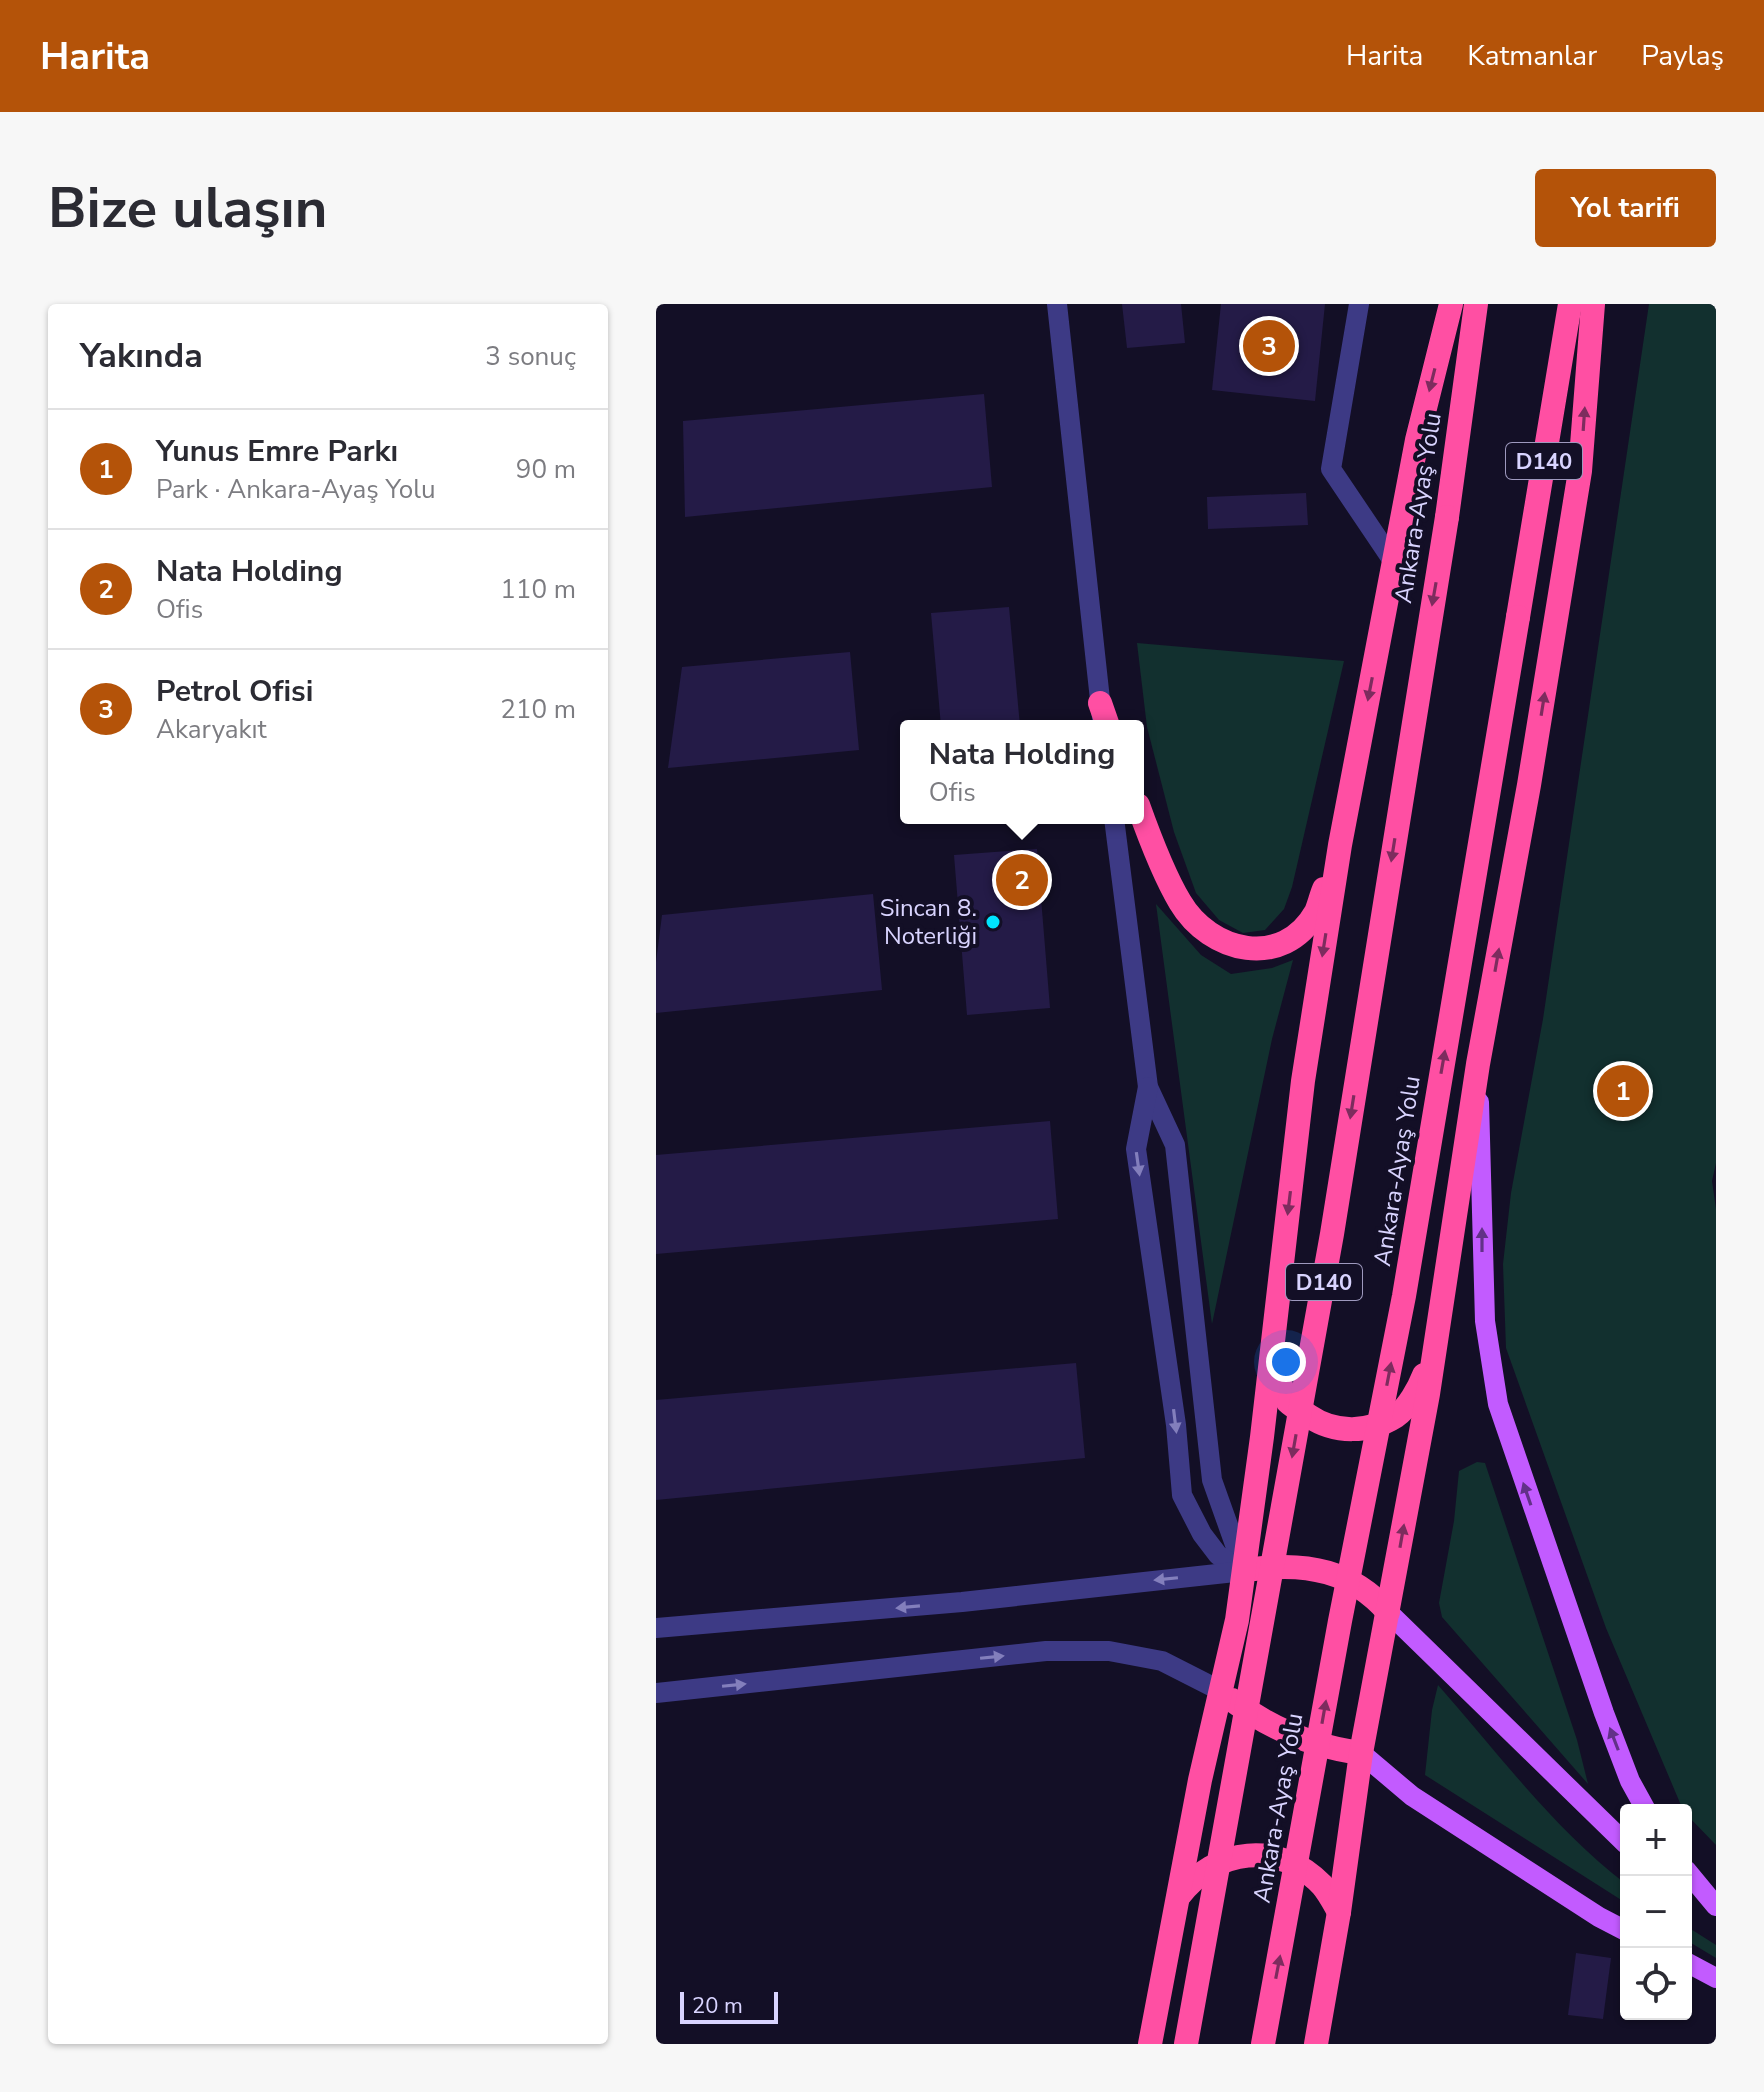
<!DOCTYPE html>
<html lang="tr">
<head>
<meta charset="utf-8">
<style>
	:root { --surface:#fff; --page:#f7f7f7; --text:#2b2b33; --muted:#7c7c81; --line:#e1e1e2; --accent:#b45309 }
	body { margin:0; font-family:"Nunito Sans",sans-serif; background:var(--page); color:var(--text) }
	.controls { position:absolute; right:24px; bottom:24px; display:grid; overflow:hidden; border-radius:8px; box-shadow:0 2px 6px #0004 }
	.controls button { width:72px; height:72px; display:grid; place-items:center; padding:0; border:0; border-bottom:2px solid var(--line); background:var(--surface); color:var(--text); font:40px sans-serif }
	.scale { position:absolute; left:24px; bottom:20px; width:98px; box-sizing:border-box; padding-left:8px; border:4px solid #d9d4ff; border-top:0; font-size:22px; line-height:28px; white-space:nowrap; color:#d9d4ff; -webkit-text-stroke:6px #130f26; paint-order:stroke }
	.you { position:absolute; left:630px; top:1058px; width:28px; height:28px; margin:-20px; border:6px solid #fff; border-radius:50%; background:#1a73e8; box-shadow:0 0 0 12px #1a73e833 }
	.badge { display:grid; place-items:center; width:52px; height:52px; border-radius:50%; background:var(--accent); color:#fff; font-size:26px; font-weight:700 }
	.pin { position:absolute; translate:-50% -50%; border:4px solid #fff; box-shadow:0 2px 8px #0006 }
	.popup { position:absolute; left:244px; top:416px; width:244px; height:104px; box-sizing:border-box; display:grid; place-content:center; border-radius:8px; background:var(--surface); filter:drop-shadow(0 2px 6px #0005); font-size:26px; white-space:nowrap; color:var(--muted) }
	.popup b { font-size:30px; color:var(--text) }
	.popup::after { content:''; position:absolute; left:50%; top:100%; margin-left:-16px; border:16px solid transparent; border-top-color:var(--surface) }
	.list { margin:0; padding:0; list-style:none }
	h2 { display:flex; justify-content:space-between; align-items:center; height:104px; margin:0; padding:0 32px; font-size:34px }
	h2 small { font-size:26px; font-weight:400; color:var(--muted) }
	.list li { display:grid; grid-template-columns:52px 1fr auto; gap:24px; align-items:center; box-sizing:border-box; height:120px; padding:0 32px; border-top:2px solid var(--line) }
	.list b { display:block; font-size:30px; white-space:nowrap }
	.list p { margin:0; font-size:26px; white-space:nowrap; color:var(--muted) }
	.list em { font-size:26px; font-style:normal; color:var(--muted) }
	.icon { flex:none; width:44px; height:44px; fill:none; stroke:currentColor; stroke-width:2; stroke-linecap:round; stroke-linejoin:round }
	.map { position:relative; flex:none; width:1060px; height:1740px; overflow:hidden; border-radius:8px }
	header { display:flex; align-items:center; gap:48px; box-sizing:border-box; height:112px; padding:0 40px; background:var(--accent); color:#fff }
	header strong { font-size:38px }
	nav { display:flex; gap:44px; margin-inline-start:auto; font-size:28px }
	.intro { display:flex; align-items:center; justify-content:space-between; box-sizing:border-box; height:192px; padding:0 48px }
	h1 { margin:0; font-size:56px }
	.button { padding:20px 36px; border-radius:8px; background:var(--accent); color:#fff; font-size:28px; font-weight:700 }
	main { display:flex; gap:48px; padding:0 48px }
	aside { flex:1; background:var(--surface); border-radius:8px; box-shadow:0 2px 6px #0004 }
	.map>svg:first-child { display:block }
	.green { fill:#12302f }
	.building { fill:#241b47 }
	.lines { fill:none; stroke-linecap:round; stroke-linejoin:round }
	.minor { stroke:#3d3a85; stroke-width:20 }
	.major { stroke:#c25bff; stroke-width:20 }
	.highway { stroke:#ff4fa3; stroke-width:24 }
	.highway-bridge { stroke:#ff4fa3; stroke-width:24 }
	.oneway { fill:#7d2c5e }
	.oneway2 { fill:#837fbc }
	.oneway3 { fill:#623188 }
	.poi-dot { fill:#00e5ff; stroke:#130f26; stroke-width:3 }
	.labels { text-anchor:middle; stroke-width:8; stroke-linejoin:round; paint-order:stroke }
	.shield { fill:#130f26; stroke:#9e99be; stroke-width:2 }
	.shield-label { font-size:22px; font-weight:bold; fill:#d9d4ff }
	.street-label { font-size:24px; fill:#d9d4ff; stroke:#130f26 }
	.poi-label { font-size:24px; fill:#d9d4ff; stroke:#130f26; text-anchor:end }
</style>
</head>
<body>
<header>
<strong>Harita</strong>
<nav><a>Harita</a><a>Katmanlar</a><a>Paylaş</a></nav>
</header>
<div class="intro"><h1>Bize ulaşın</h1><a class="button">Yol tarifi</a></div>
<main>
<aside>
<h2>Yakında<small>3 sonuç</small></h2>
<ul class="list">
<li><span class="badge">1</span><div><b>Yunus Emre Parkı</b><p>Park · Ankara-Ayaş Yolu</p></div><em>90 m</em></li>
<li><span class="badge">2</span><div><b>Nata Holding</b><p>Ofis</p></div><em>110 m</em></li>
<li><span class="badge">3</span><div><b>Petrol Ofisi</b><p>Akaryakıt</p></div><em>210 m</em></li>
</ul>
</aside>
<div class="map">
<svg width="1060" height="1740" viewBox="0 0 1060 1740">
	<rect width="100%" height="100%" fill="#130f26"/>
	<!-- green -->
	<g class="green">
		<polygon points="993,0 1060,0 1060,859 1056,877 1060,905 1060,1541 1030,1510 1030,1506 1027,1506 950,1324 850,1044 847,960 855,889 887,715"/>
		<polygon points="481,339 688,357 636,583 628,605 609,626 587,629 563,616 540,589 518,528 491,423"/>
		<polygon points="500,600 545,651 575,670 616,664 637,656 616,735 556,1020"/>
		<polygon points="821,1158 829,1159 921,1436 932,1480 786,1313 783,1299 798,1217 803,1167"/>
		<path d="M 782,1381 C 842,1449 897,1524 970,1580 L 970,1599 L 769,1471 L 776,1406 Z"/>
		<polygon points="1030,1622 1060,1641 1060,1654 1030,1636"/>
	</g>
	<!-- building -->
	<g class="building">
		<polygon points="466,0 525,0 529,39 471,44"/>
		<polygon points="565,0 669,0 659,97 556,86"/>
		<polygon points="328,90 336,183 29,213 27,117"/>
		<polygon points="650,189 652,221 552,225 551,193"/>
		<polygon points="353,303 364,422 285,422 275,309"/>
		<polygon points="194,348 203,446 12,464 26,363"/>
		<polygon points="381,545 394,704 311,711 298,551"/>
		<polygon points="217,590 226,686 0,709 0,658 6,611"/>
		<polygon points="394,817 402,915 0,950 0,851"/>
		<polygon points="420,1059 429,1154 0,1196 0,1096"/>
		<polygon points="920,1649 955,1654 947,1715 912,1711"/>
	</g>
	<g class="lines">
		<!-- minor -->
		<g class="minor">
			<polyline points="401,0 446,414"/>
			<polyline points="703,0 675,165 739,260"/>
			<polyline points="458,514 492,783 519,841 556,1176 588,1266"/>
			<polyline points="492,783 480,845 520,1121 526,1191 546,1230 562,1251 588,1267"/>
			<polyline points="0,1324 306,1298 588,1267"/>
			<polyline points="0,1389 390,1347 453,1347 506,1357 565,1387"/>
		</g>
		<!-- major -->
		<g class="major">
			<polyline points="823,798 829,1017 842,1100 948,1409 974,1477 990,1506"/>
			<polyline points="732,1308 970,1540"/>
			<polyline points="705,1449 756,1492 943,1613 970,1627"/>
			<polyline points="1030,1566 1060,1602"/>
			<polyline points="1030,1658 1060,1674"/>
		</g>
		<!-- highway -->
		<g class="highway">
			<polyline points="791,213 820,0"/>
			<polyline points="862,313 914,0"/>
			<polyline points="444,399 452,422"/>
			<path d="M 482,501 C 492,529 509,573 524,598 C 554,649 627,666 660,608 C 663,601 665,592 668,585"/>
			<path d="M 621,1056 C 623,1070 624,1086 632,1098 C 637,1103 647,1108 653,1112 C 679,1130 713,1129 740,1112 C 752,1104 763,1084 768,1071"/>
			<path d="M 598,1265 C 651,1258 696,1267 732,1308"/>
			<path d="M 576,1396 C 614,1424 657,1443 705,1449"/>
			<path d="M 523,1592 C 560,1544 622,1536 666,1581 C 673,1589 678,1599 683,1608"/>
			<polyline points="494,1740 544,1476 581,1316 606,1133 647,777 684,541 761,136 795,0"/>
			<polyline points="660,1740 683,1608 705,1449 772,1090 822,760 873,481 924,167 937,0"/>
		</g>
		<!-- highway-bridge -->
		<g class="highway-bridge">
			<polyline points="530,1740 676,930 791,213"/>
			<polyline points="607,1740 684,1317 748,992 862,313"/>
		</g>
	</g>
	<!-- one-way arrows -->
	<defs><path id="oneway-solid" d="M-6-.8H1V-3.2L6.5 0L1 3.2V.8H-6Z" transform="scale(2)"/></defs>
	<g class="oneway">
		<use href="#oneway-solid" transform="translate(776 76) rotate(104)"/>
		<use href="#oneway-solid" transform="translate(928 115) rotate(-86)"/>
		<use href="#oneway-solid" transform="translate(778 290) rotate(100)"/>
		<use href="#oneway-solid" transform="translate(714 385) rotate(101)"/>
		<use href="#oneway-solid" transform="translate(887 400) rotate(-81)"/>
		<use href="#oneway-solid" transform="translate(737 546) rotate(99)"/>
		<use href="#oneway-solid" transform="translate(668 641) rotate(99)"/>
		<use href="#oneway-solid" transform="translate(841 656) rotate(-80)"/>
		<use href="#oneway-solid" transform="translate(787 758) rotate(-80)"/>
		<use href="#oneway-solid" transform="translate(696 803) rotate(99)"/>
		<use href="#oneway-solid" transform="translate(633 899) rotate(97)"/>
		<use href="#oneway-solid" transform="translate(733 1070) rotate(-79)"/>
		<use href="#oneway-solid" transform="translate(638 1142) rotate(100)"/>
		<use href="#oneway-solid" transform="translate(746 1232) rotate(-80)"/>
		<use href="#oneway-solid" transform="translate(668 1408) rotate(-80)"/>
		<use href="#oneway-solid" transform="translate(622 1663) rotate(-79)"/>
	</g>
	<g class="oneway2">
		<use href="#oneway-solid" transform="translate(482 860) rotate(82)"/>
		<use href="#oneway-solid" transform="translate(519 1117) rotate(83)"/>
		<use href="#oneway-solid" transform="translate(510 1275) rotate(174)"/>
		<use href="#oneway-solid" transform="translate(252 1303) rotate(175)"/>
		<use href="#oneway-solid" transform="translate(336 1353) rotate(-6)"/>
		<use href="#oneway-solid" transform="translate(78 1381) rotate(-6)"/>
	</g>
	<g class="oneway3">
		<use href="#oneway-solid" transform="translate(826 936) rotate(-90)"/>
		<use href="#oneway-solid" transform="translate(871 1190) rotate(-109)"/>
		<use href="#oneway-solid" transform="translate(958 1435) rotate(-111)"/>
	</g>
	<!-- markers -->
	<circle class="poi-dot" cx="337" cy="618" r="8"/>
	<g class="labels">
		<!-- shield labels -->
		<g class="shield">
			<rect x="850" y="139" width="76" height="36" rx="6"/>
			<rect x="630" y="960" width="76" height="36" rx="6"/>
		</g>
		<g class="shield-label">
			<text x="888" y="165">D140</text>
			<text x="668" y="986">D140</text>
		</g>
		<!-- street labels -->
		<g class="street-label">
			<text transform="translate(762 204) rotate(-81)" y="8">Ankara-Ayaş Yolu</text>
			<text transform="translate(741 867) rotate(-81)" y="8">Ankara-Ayaş Yolu</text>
			<text transform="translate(622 1504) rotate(-80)" y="8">Ankara-Ayaş Yolu</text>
		</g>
		<!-- poi labels -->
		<g class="poi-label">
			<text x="321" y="612">Sincan 8.<tspan x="321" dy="28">Noterliği</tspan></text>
		</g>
	</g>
</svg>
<div class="controls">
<button>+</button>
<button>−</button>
<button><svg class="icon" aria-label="locate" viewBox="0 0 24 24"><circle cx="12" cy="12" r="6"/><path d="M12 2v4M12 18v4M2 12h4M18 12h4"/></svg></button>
</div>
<div class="scale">20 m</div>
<div class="you"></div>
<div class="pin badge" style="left:967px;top:787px">1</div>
<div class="pin badge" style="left:366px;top:576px">2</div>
<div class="popup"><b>Nata Holding</b>Ofis</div>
<div class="pin badge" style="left:613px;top:42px">3</div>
</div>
</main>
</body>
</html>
